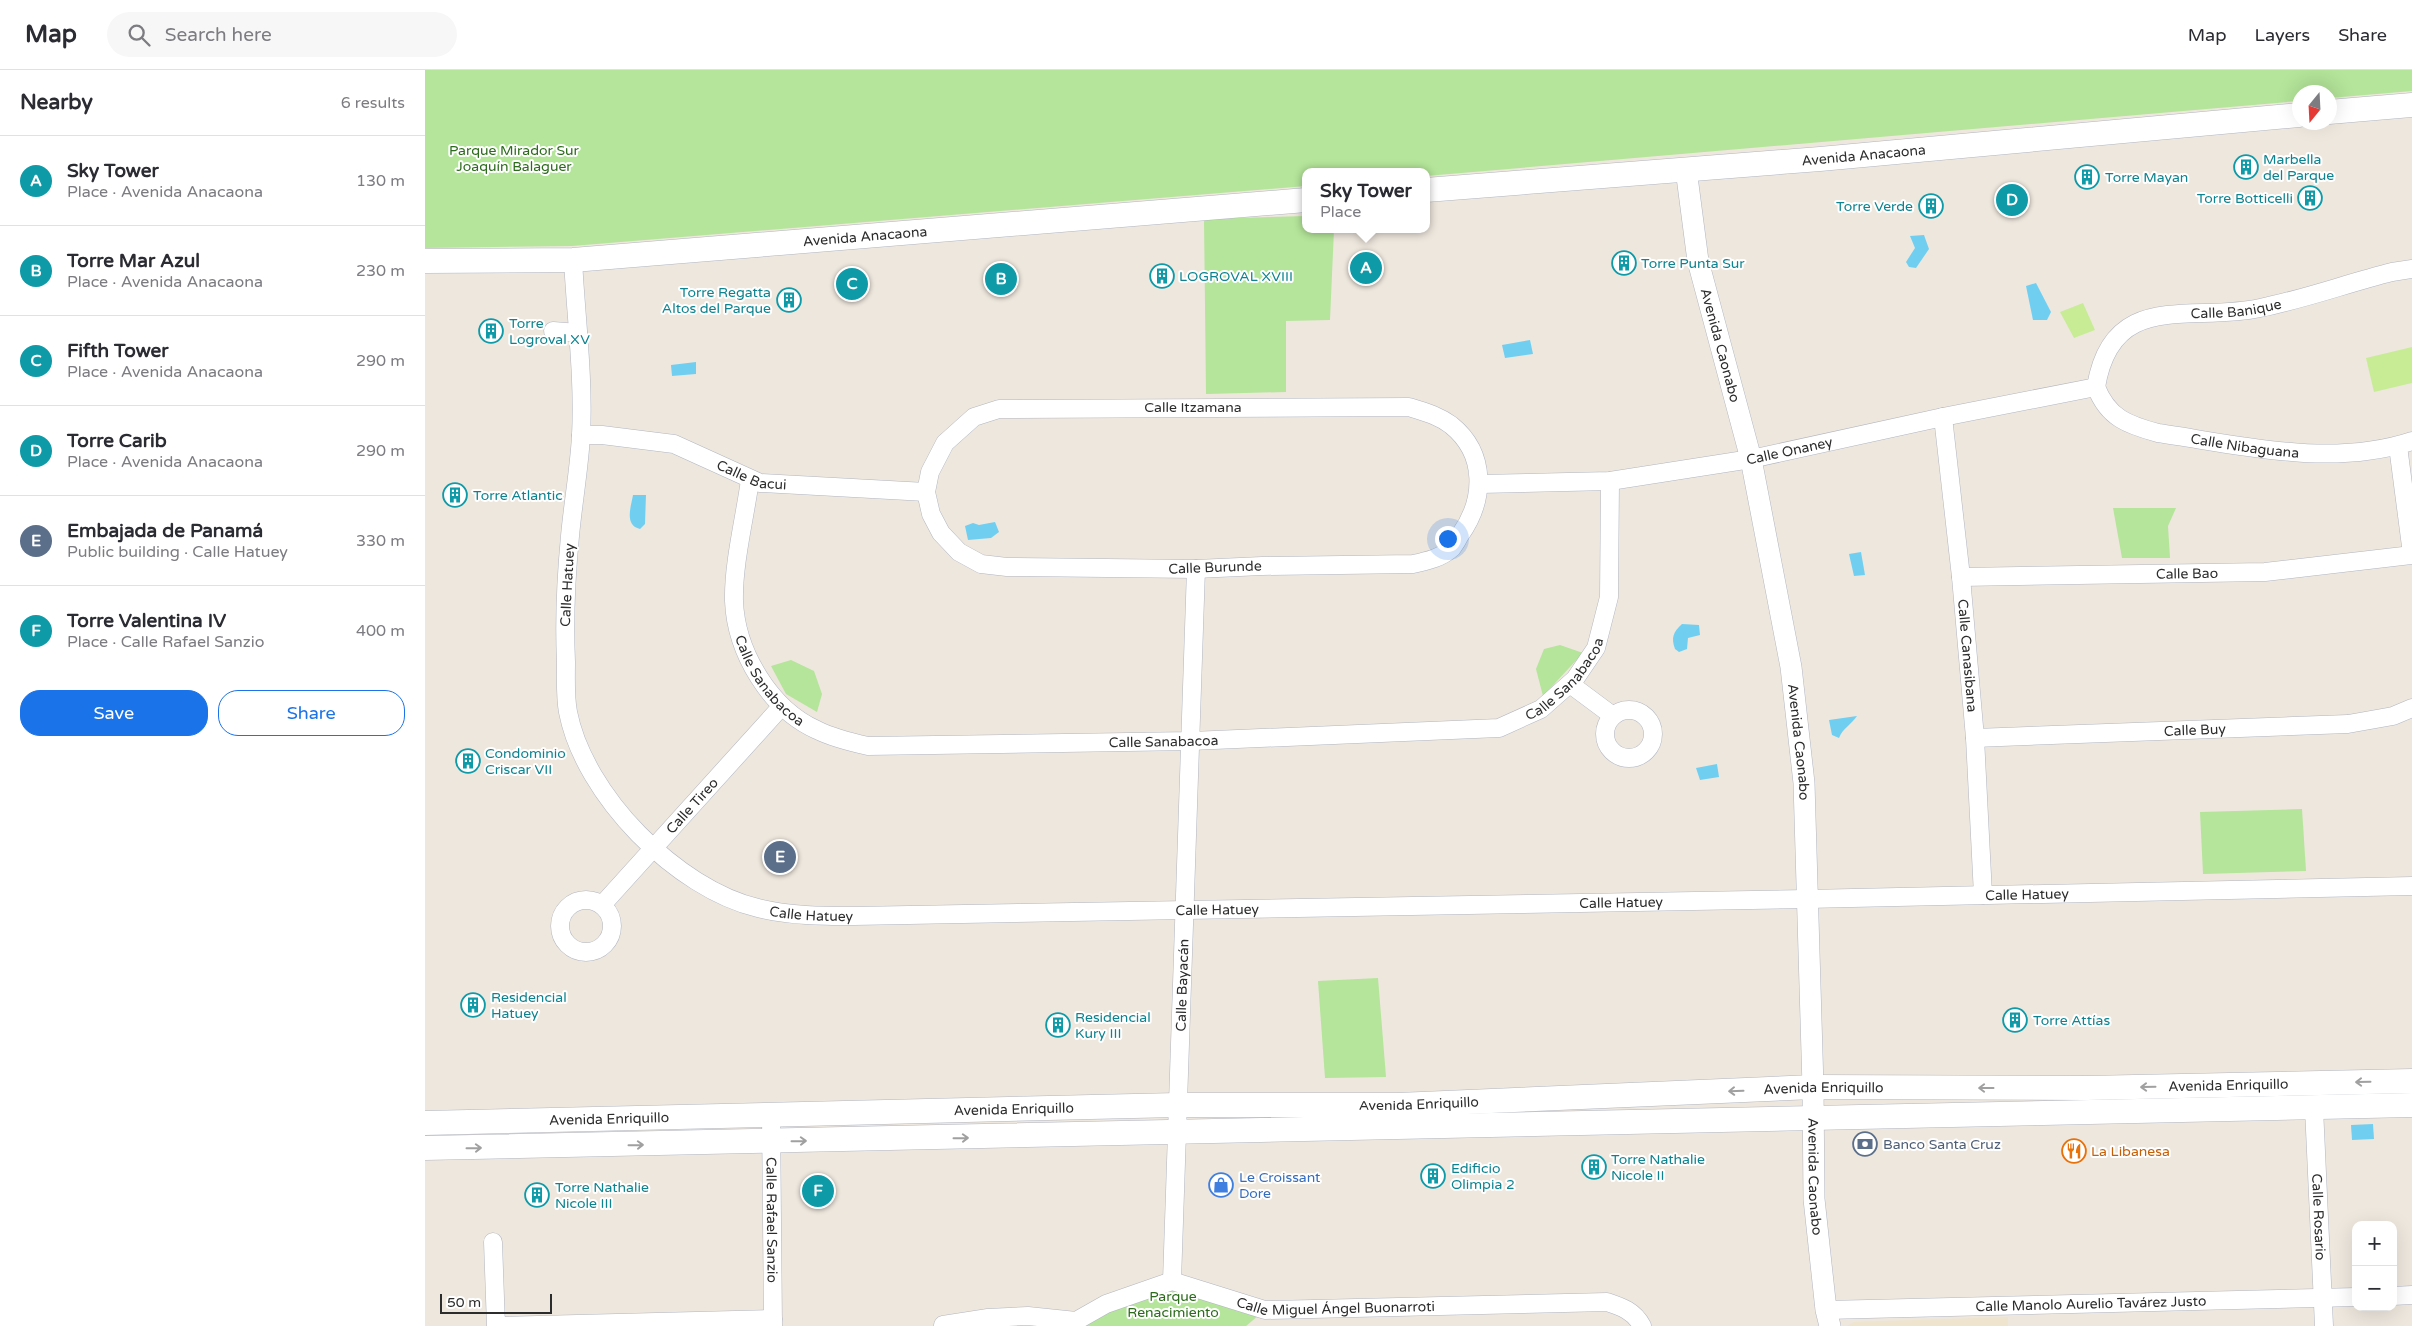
<!DOCTYPE html>
<html lang="en">
<head>
<meta charset="utf-8">
<style>
	:root { --surface:#fff; --page:#f7f7f7; --text:#2b2b33; --muted:#7c7c81; --line:#e1e1e2; --accent:#1a73e8 }
	body { margin:0; font-family:"Varela Round",sans-serif; background:var(--page); color:var(--text) }
	.controls { position:absolute; right:15px; bottom:15px; display:grid; overflow:hidden; border-radius:10px; box-shadow:0 5px 20px #0002 }
	.controls button { width:45px; height:45px; display:grid; place-items:center; padding:0; border:0; border-bottom:1px solid var(--line); background:var(--surface); color:var(--text); font:25px sans-serif }
	.compass { position:absolute; left:1867px; top:15px; width:45px; height:45px; border-radius:50%; background:var(--surface); box-shadow:0 5px 20px #0002; rotate:198deg }
	.scale { position:absolute; left:15px; bottom:12px; width:112px; box-sizing:border-box; padding-left:5px; border:2px solid #2c2c2c; border-top:0; font-size:14px; line-height:18px; white-space:nowrap; color:#2c2c2c; -webkit-text-stroke:4px #fff; paint-order:stroke }
	.you { position:absolute; left:1022px; top:468px; width:18px; height:18px; margin:-12px; border:4px solid #fff; border-radius:50%; background:#1a73e8; box-shadow:0 0 0 8px #1a73e833 }
	.badge { display:grid; place-items:center; width:32px; height:32px; border-radius:50%; background:var(--accent); color:#fff; font-size:16px; font-weight:700 }
	.pin { position:absolute; translate:-50% -50%; border:2px solid #fff; box-shadow:0 1px 5px #0006 }
	.popup { position:absolute; left:877px; top:98px; width:128px; height:65px; box-sizing:border-box; display:grid; place-content:center; border-radius:10px; background:var(--surface); filter:drop-shadow(0 1px 4px #0005); font-size:16px; white-space:nowrap; color:var(--muted) }
	.popup b { font-size:19px; color:var(--text) }
	.popup::after { content:''; position:absolute; left:50%; top:100%; margin-left:-10px; border:10px solid transparent; border-top-color:var(--surface) }
	.list { margin:0; padding:0; list-style:none }
	h2 { display:flex; justify-content:space-between; align-items:center; height:65px; margin:0; padding:0 20px; font-size:21px }
	h2 small { font-size:16px; font-weight:400; color:var(--muted) }
	.list li { display:grid; grid-template-columns:32px 1fr auto; gap:15px; align-items:center; box-sizing:border-box; height:90px; padding:0 20px; border-top:1px solid var(--line) }
	.list b { display:block; font-size:19px; white-space:nowrap }
	.list p { margin:0; font-size:16px; white-space:nowrap; color:var(--muted) }
	.list em { font-size:16px; font-style:normal; color:var(--muted) }
	.actions { display:flex; gap:10px; padding:15px 20px }
	.actions a { flex:1; padding:11px 0; border:1px solid var(--accent); border-radius:20px; text-align:center; font-size:18px; color:var(--accent) }
	.actions .main { background:var(--accent); color:#fff }
	.icon { flex:none; width:28px; height:28px; fill:none; stroke:currentColor; stroke-width:2; stroke-linecap:round; stroke-linejoin:round }
	.map { position:relative; flex:none; width:1987px; height:1256px; overflow:hidden }
	header { display:flex; align-items:center; gap:30px; box-sizing:border-box; height:70px; padding:0 25px; background:var(--surface); border-bottom:1px solid var(--line) }
	header strong { font-size:24px }
	nav { display:flex; gap:28px; margin-inline-start:auto; font-size:18px }
	.search { width:350px; height:45px; background:var(--page); display:flex; align-items:center; gap:12px; box-sizing:border-box; padding:0 18px; border-radius:28px; color:var(--muted); font-size:19px }
	main { display:flex }
	aside { flex:1; background:var(--surface) }
	.map>svg:first-child { display:block }
	.education { fill:#efe4ce }
	.green { fill:#b4e59a }
	.pitch { fill:#c8ec96 }
	.water { fill:#70cff1 }
	.lines { fill:none; stroke-linecap:round; stroke-linejoin:round }
	.minor-casing { stroke:#b2b5c0; stroke-width:19 }
	.tertiary-casing { stroke:#b2b5c0; stroke-width:22 }
	.secondary-casing { stroke:#b2b5c0; stroke-width:25 }
	.minor { stroke:#fff; stroke-width:18 }
	.tertiary { stroke:#fff; stroke-width:21 }
	.secondary { stroke:#fff; stroke-width:24 }
	.oneway { stroke:#a0a0a0 }
	.labels { text-anchor:middle; stroke-width:4; stroke-linejoin:round; paint-order:stroke }
	.park-label { font-size:14px; fill:#2b6b1a; stroke:#fff }
	.street-label { font-size:14px; fill:#2c2c2c; stroke:#fff }
	.culture-label { font-size:14px; fill:#0d838f; stroke:#fff; text-anchor:start }
	.service-label { font-size:14px; fill:#4e5e75; stroke:#fff; text-anchor:start }
	.food-label { font-size:14px; fill:#c56008; stroke:#fff; text-anchor:start }
	.shop-label { font-size:14px; fill:#366cbe; stroke:#fff; text-anchor:start }
</style>
</head>
<body>
<header>
<strong>Map</strong>
<div class="search"><svg class="icon" aria-label="search" viewBox="0 0 24 24"><circle cx="10" cy="10" r="6"/><path d="M15 15l6 6"/></svg>Search here</div>
<nav><a>Map</a><a>Layers</a><a>Share</a></nav>
</header>
<main>
<aside>
<h2>Nearby<small>6 results</small></h2>
<ul class="list">
<li><span class="badge" style="background:#0f9aa8">A</span><div><b>Sky Tower</b><p>Place · Avenida Anacaona</p></div><em>130 m</em></li>
<li><span class="badge" style="background:#0f9aa8">B</span><div><b>Torre Mar Azul</b><p>Place · Avenida Anacaona</p></div><em>230 m</em></li>
<li><span class="badge" style="background:#0f9aa8">C</span><div><b>Fifth Tower</b><p>Place · Avenida Anacaona</p></div><em>290 m</em></li>
<li><span class="badge" style="background:#0f9aa8">D</span><div><b>Torre Carib</b><p>Place · Avenida Anacaona</p></div><em>290 m</em></li>
<li><span class="badge" style="background:#5c6f8a">E</span><div><b>Embajada de Panamá</b><p>Public building · Calle Hatuey</p></div><em>330 m</em></li>
<li><span class="badge" style="background:#0f9aa8">F</span><div><b>Torre Valentina IV</b><p>Place · Calle Rafael Sanzio</p></div><em>400 m</em></li>
</ul>
<div class="actions"><a class="main">Save</a><a>Share</a></div>
</aside>
<div class="map">
<svg width="1987" height="1256" viewBox="0 0 1987 1256">
	<rect width="100%" height="100%" fill="#eee7de"/>
	<!-- education -->
	<polygon class="education" points="1583,1247 1583,1256 1422,1256 1429,1252"/>
	<!-- green -->
	<g class="green">
		<polygon points="0,0 1987,0 1987,21 1905,28 1904,22 1874,22 1874,31 1001,106 1001,102 881,102 881,116 147,176 0,178"/>
		<polygon points="881,146 881,159 909,159 905,250 861,251 861,322 781,324 779,149"/>
		<polygon points="1688,438 1751,438 1743,456 1745,488 1697,488"/>
		<polygon points="1135,575 1158,583 1118,626 1111,599 1119,579"/>
		<polygon points="366,590 389,601 397,624 392,642 361,624 346,596"/>
		<polygon points="1877,739 1881,801 1778,804 1775,742"/>
		<polygon points="953,908 961,1007 900,1008 893,911"/>
		<polygon points="747,1211 840,1240 821,1256 655,1256"/>
	</g>
	<!-- pitch -->
	<g class="pitch">
		<polygon points="1658,233 1670,260 1649,268 1635,242"/>
		<polygon points="1987,277 1987,313 1949,322 1941,288"/>
	</g>
	<!-- water -->
	<g class="water">
		<polygon points="1499,165 1504,179 1491,198 1484,197 1481,192 1490,178 1485,166"/>
		<polygon points="1611,213 1626,242 1622,250 1608,250 1601,216"/>
		<polygon points="1105,270 1108,284 1080,288 1077,275"/>
		<polygon points="271,292 271,304 247,306 246,295"/>
		<path d="M 208,425 L 221,425 L 220,454 L 215,459 C 199,455 206,437 208,425 Z"/>
		<polygon points="570,452 574,462 566,468 543,470 540,456 548,453 554,455"/>
		<polygon points="1436,482 1440,505 1429,506 1424,484"/>
		<path d="M 1257,554 L 1274,555 L 1275,565 L 1263,568 L 1262,579 L 1254,582 L 1250,579 C 1246,568 1248,562 1257,554 Z"/>
		<path d="M 1432,646 C 1426,655 1418,658 1414,668 L 1407,665 L 1404,650 Z"/>
		<polygon points="1292,694 1294,707 1275,710 1271,698"/>
		<polygon points="1948,1054 1949,1069 1927,1070 1926,1055"/>
	</g>
	<g class="lines">
		<!-- minor casing -->
		<g class="minor-casing">
			<g id="minor">
				<path id="s1" d="M 148,190 C 151,248 159,308 156,366 C 154,400 148,433 145,466 C 141,508 139,550 141,592 C 141,608 140,626 143,642 C 159,725 252,819 333,838 C 365,846 397,846 429,846 L 1382,829 L 1987,816"/>
				<polyline points="128,261 153,263"/>
				<path id="s2" d="M 1671,317 C 1687,219 1766,253 1835,238 C 1880,229 1923,213 1967,202 L 1987,199"/>
				<path id="s3" d="M 1671,317 C 1683,348 1703,355 1733,363 C 1816,375 1905,398 1987,371"/>
				<path d="M 984,337 C 999,342 1013,345 1026,355 C 1062,384 1060,430 1035,465 C 1033,469 1030,474 1027,478 C 1016,488 1002,491 988,494 L 837,496 L 771,499 L 582,497 L 556,494 L 534,482 L 516,463 L 506,444 L 501,422 L 505,402 L 520,373 L 549,347 L 574,339 Z"/>
				<path id="s4" d="M 1518,347 L 1536,507 L 1550,668 L 1558,825"/>
				<path id="s5" d="M 156,365 L 177,365 L 249,374 L 335,413 L 501,422"/>
				<polyline points="1973,376 1987,484"/>
				<path id="s6" d="M 325,410 C 320,447 308,494 309,531 C 311,582 345,639 392,660 C 408,668 425,672 443,676 L 766,671 L 1074,658 L 1116,639 L 1150,609 L 1171,578 L 1184,527 L 1185,411"/>
				<path id="s7" d="M 1055,414 L 1185,411 L 1326,389 L 1518,347 L 1671,317"/>
				<path id="s8" d="M 1536,507 L 1840,502 L 1987,485"/>
				<polyline points="1145,614 1188,646"/>
				<circle cx="1204" cy="664" r="24"/>
				<path id="s9" d="M 1550,668 L 1923,654 L 1968,646 L 1987,638"/>
				<circle cx="161" cy="856" r="26"/>
				<path id="s10" d="M 177,835 L 356,637"/>
				<path id="s11" d="M 1889,1038 L 1899,1256"/>
				<path id="s12" d="M 346,1045 L 348,1256"/>
				<polyline points="68,1172 71,1256 348,1249"/>
				<path id="s13" d="M 747,1211 L 771,499"/>
				<polyline points="1968,1226 1987,1225"/>
				<path id="s14" d="M 1401,1240 L 1931,1227"/>
				<path id="s15" d="M 518,1255 L 563,1248 L 603,1246 L 651,1251 L 681,1234 L 747,1211 L 840,1240 L 1182,1232 C 1197,1237 1209,1241 1217,1256"/>
			</g>
		</g>
		<!-- tertiary casing -->
		<g class="tertiary-casing">
			<g id="tertiary">
				<path id="s16" d="M 1261,99 L 1273,191 L 1326,389 L 1366,597 L 1379,713 L 1388,1017 L 1389,1129 L 1401,1240 L 1405,1256"/>
			</g>
		</g>
		<!-- secondary casing -->
		<g class="secondary-casing">
			<g id="secondary">
				<polyline points="1904,42 1987,35"/>
				<path id="s17" d="M 1001,120 L 1395,89 L 1874,45"/>
				<path id="s18" d="M 0,191 L 148,190 L 881,130"/>
				<path id="s19" d="M 0,1053 L 752,1035 L 973,1035 L 1388,1017 L 1662,1018 L 1987,1011"/>
				<polyline points="0,1078 1987,1035"/>
			</g>
		</g>
		<!-- minor -->
		<use href="#minor" class="minor"/>
		<!-- tertiary -->
		<use href="#tertiary" class="tertiary"/>
		<!-- secondary -->
		<use href="#secondary" class="secondary"/>
	</g>
	<!-- one-way arrows -->
	<defs><path id="oneway-shaft" d="M-6 0H5M1.5-3L5.5 0L1.5 3" fill="none" stroke-width="1.6" stroke-linecap="round" stroke-linejoin="round" transform="scale(1.25)"/></defs>
	<g class="oneway">
		<use href="#oneway-shaft" transform="translate(1938 1012) rotate(179)"/>
		<use href="#oneway-shaft" transform="translate(1723 1017) rotate(179)"/>
		<use href="#oneway-shaft" transform="translate(1561 1018) rotate(-180)"/>
		<use href="#oneway-shaft" transform="translate(1311 1021) rotate(178)"/>
		<use href="#oneway-shaft" transform="translate(536 1068) rotate(-1)"/>
		<use href="#oneway-shaft" transform="translate(374 1071) rotate(-1)"/>
		<use href="#oneway-shaft" transform="translate(211 1075) rotate(-1)"/>
		<use href="#oneway-shaft" transform="translate(49 1078) rotate(-1)"/>
	</g>
	<!-- icons -->
	<defs>
		<g id="building-ring" transform="scale(1.25)"><circle r="9.5" fill="#fff" stroke="#0f9aa8" stroke-width="1.5"/><path d="M-4-6H4V6H1V3H-1V6H-4ZM-2.5-4.3h1.7v1.8h-1.7ZM.8-4.3h1.7v1.8H.8ZM-2.5-1h1.7V.8h-1.7ZM.8-1h1.7V.8H.8Z" fill="#0f9aa8"/></g>
		<g id="bank-ring" transform="scale(1.25)"><circle r="9.5" fill="#fff" stroke="#5c6f8a" stroke-width="1.5"/><path d="M-6-4H6V4H-6ZM0-2.3a2.3 2.3 0 1 0 0 4.6a2.3 2.3 0 1 0 0-4.6Z" fill="#5c6f8a"/></g>
		<g id="restaurant-ring" transform="scale(1.25)"><circle r="9.5" fill="#fff" stroke="#e8710a" stroke-width="1.5"/><path d="M-5-6h1v4h1v-4h1v4h1v-4h1v5L-1.5 .5V6h-2V.5L-5-1ZM5-6V6H3V1.5H1.5Q1.5-4 5-6Z" fill="#e8710a"/></g>
		<g id="shop-ring" transform="scale(1.25)"><circle r="9.5" fill="#fff" stroke="#3f7fe0" stroke-width="1.5"/><path d="M-5-2.5h2.3a2.7 3.5 0 0 1 5.4 0H5L5.5 6h-11ZM-1.5-2.5h3a1.5 2.3 0 0 0-3 0Z" fill="#3f7fe0"/></g>
	</defs>
	<g fill-rule="evenodd">
		<use href="#building-ring" x="1821" y="97"/>
		<use href="#building-ring" x="1662" y="107"/>
		<use href="#building-ring" x="1885" y="128"/>
		<use href="#building-ring" x="1506" y="136"/>
		<use href="#building-ring" x="1199" y="193"/>
		<use href="#building-ring" x="737" y="206"/>
		<use href="#building-ring" x="364" y="230"/>
		<use href="#building-ring" x="66" y="261"/>
		<use href="#building-ring" x="30" y="425"/>
		<use href="#building-ring" x="43" y="691"/>
		<use href="#building-ring" x="48" y="935"/>
		<use href="#building-ring" x="1590" y="950"/>
		<use href="#building-ring" x="633" y="955"/>
		<use href="#bank-ring" x="1440" y="1074"/>
		<use href="#restaurant-ring" x="1649" y="1081"/>
		<use href="#building-ring" x="1169" y="1097"/>
		<use href="#building-ring" x="1008" y="1106"/>
		<use href="#shop-ring" x="796" y="1115"/>
		<use href="#building-ring" x="112" y="1125"/>
	</g>
	<g class="labels">
		<!-- park labels -->
		<g class="park-label">
			<text x="89" y="85">Parque Mirador Sur<tspan x="89" dy="16">Joaquín Balaguer</tspan></text>
			<text x="748" y="1231">Parque<tspan x="748" dy="16">Renacimiento</tspan></text>
		</g>
		<!-- street labels -->
		<g class="street-label">
			<text dy="5" stroke="none"><textPath href="#s17" startOffset="439">Avenida Anacaona</textPath></text>
			<text dy="5" stroke="none"><textPath href="#s18" startOffset="441">Avenida Anacaona</textPath></text>
			<text dy="5" stroke="none"><textPath href="#s2" startOffset="180">Calle Banique</textPath></text>
			<text dy="5" stroke="none"><textPath href="#s16" startOffset="180">Avenida Caonabo</textPath></text>
			<text x="768" y="342">Calle Itzamana</text>
			<text dy="5" stroke="none"><textPath href="#s3" startOffset="169">Calle Nibaguana</textPath></text>
			<text dy="5" stroke="none"><textPath href="#s7" startOffset="312">Calle Onaney</textPath></text>
			<text dy="5" stroke="none"><textPath href="#s5" startOffset="178">Calle Bacui</textPath></text>
			<text transform="translate(790 497) rotate(-2)" y="5">Calle Burunde</text>
			<text dy="5" stroke="none"><textPath href="#s8" startOffset="226">Calle Bao</textPath></text>
			<text transform="translate(142 515) rotate(-87)" y="5">Calle Hatuey</text>
			<text dy="5" stroke="none"><textPath href="#s4" startOffset="240">Calle Canasibana</textPath></text>
			<text dy="5" stroke="none"><textPath href="#s6" startOffset="1052">Calle Sanabacoa</textPath></text>
			<text dy="5" stroke="none"><textPath href="#s6" startOffset="212">Calle Sanabacoa</textPath></text>
			<text dy="5" stroke="none"><textPath href="#s9" startOffset="220">Calle Buy</textPath></text>
			<text dy="5" stroke="none"><textPath href="#s6" startOffset="632">Calle Sanabacoa</textPath></text>
			<text dy="5" stroke="none"><textPath href="#s16" startOffset="585">Avenida Caonabo</textPath></text>
			<text dy="5" stroke="none"><textPath href="#s10" startOffset="134">Calle Tireo</textPath></text>
			<text dy="5" stroke="none"><textPath href="#s1" startOffset="2008">Calle Hatuey</textPath></text>
			<text dy="5" stroke="none"><textPath href="#s1" startOffset="1602">Calle Hatuey</textPath></text>
			<text dy="5" stroke="none"><textPath href="#s1" startOffset="1198">Calle Hatuey</textPath></text>
			<text dy="5" stroke="none"><textPath href="#s1" startOffset="792">Calle Hatuey</textPath></text>
			<text dy="5" stroke="none"><textPath href="#s13" startOffset="296">Calle Bayacán</textPath></text>
			<text dy="5" stroke="none"><textPath href="#s19" startOffset="1804">Avenida Enriquillo</textPath></text>
			<text dy="5" stroke="none"><textPath href="#s19" startOffset="1399">Avenida Enriquillo</textPath></text>
			<text dy="5" stroke="none"><textPath href="#s19" startOffset="994">Avenida Enriquillo</textPath></text>
			<text dy="5" stroke="none"><textPath href="#s19" startOffset="589">Avenida Enriquillo</textPath></text>
			<text dy="5" stroke="none"><textPath href="#s19" startOffset="184">Avenida Enriquillo</textPath></text>
			<text dy="5" stroke="none"><textPath href="#s16" startOffset="1020">Avenida Caonabo</textPath></text>
			<text dy="5" stroke="none"><textPath href="#s11" startOffset="109">Calle Rosario</textPath></text>
			<text dy="5" stroke="none"><textPath href="#s12" startOffset="105">Calle Rafael Sanzio</textPath></text>
			<text dy="5" stroke="none"><textPath href="#s15" startOffset="406">Calle Miguel Ángel Buonarroti</textPath></text>
			<text dy="5" stroke="none"><textPath href="#s14" startOffset="265">Calle Manolo Aurelio Tavárez Justo</textPath></text>
		</g>
		<!-- culture labels -->
		<g class="culture-label">
			<text x="1838" y="94">Marbella<tspan x="1838" dy="16">del Parque</tspan></text>
			<text x="1680" y="112">Torre Mayan</text>
			<text x="1868" y="133" text-anchor="end">Torre Botticelli</text>
			<text x="1488" y="141" text-anchor="end">Torre Verde</text>
			<text x="1216" y="198">Torre Punta Sur</text>
			<text x="754" y="211">LOGROVAL XVIII</text>
			<text x="346" y="227" text-anchor="end">Torre Regatta<tspan x="346" dy="16">Altos del Parque</tspan></text>
			<text x="84" y="258">Torre<tspan x="84" dy="16">Logroval XV</tspan></text>
			<text x="48" y="430">Torre Atlantic</text>
			<text x="60" y="688">Condominio<tspan x="60" dy="16">Criscar VII</tspan></text>
			<text x="66" y="932">Residencial<tspan x="66" dy="16">Hatuey</tspan></text>
			<text x="650" y="952">Residencial<tspan x="650" dy="16">Kury III</tspan></text>
			<text x="1608" y="955">Torre Attías</text>
			<text x="1186" y="1094">Torre Nathalie<tspan x="1186" dy="16">Nicole II</tspan></text>
			<text x="1026" y="1103">Edificio<tspan x="1026" dy="16">Olimpia 2</tspan></text>
			<text x="130" y="1122">Torre Nathalie<tspan x="130" dy="16">Nicole III</tspan></text>
		</g>
		<!-- service labels -->
		<g class="service-label">
			<text x="1458" y="1079">Banco Santa Cruz</text>
		</g>
		<!-- food labels -->
		<g class="food-label">
			<text x="1666" y="1086">La Libanesa</text>
		</g>
		<!-- shop labels -->
		<g class="shop-label">
			<text x="814" y="1112">Le Croissant<tspan x="814" dy="16">Dore</tspan></text>
		</g>
	</g>
</svg>
<div class="controls">
<button>+</button>
<button>−</button>
</div>
<svg class="compass" viewBox="-18 -18 36 36"><path d="M0-13l5 13h-10z" fill="#e53935"/><path d="M0 13l5-13h-10z" fill="#7c7c81"/></svg>
<div class="scale">50 m</div>
<div class="you"></div>
<div class="pin badge" style="left:941px;top:198px;background:#0f9aa8">A</div>
<div class="popup"><b>Sky Tower</b>Place</div>
<div class="pin badge" style="left:576px;top:209px;background:#0f9aa8">B</div>
<div class="pin badge" style="left:427px;top:214px;background:#0f9aa8">C</div>
<div class="pin badge" style="left:1587px;top:130px;background:#0f9aa8">D</div>
<div class="pin badge" style="left:355px;top:787px;background:#5c6f8a">E</div>
<div class="pin badge" style="left:393px;top:1121px;background:#0f9aa8">F</div>
</div>
</main>
</body>
</html>
